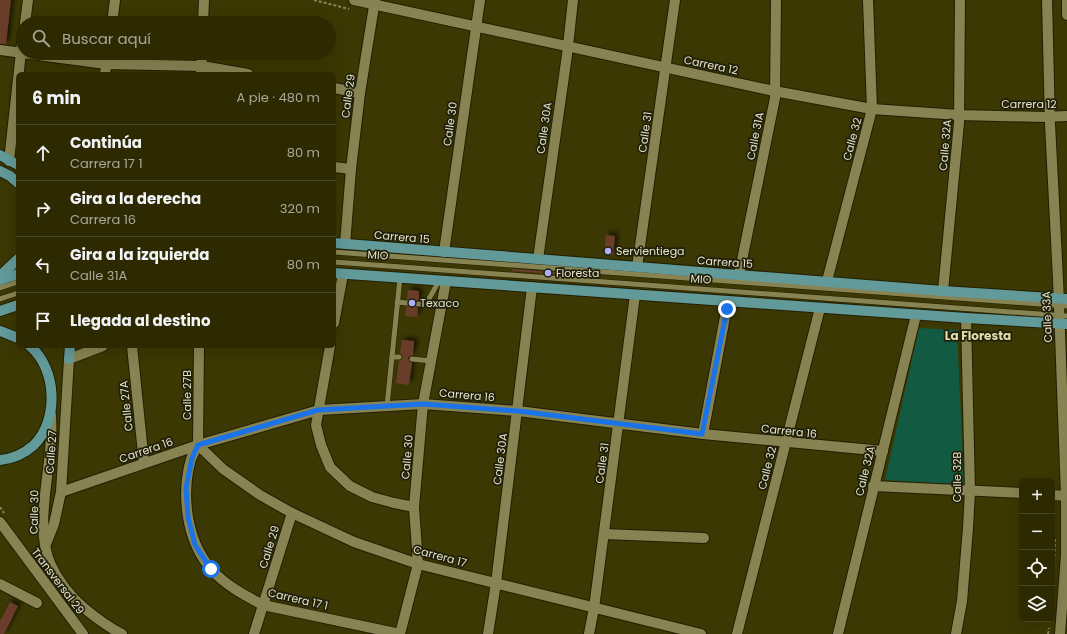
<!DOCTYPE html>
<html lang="es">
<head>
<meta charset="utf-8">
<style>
	:root { --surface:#2d2a02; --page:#393611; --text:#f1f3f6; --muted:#a7a799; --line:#484624 }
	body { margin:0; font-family:Poppins,sans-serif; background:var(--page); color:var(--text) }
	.controls { position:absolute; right:12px; bottom:12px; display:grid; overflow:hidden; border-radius:6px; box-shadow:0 4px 16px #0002 }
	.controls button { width:36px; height:36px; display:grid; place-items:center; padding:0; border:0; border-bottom:1px solid var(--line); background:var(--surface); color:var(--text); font:20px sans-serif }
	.stop { position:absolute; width:12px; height:12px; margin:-9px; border:3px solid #1a73e8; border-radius:50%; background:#fff }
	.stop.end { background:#1a73e8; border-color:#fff; box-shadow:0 1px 4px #0008 }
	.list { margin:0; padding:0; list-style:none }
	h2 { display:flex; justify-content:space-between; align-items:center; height:52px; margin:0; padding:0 16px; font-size:17px }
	h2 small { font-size:13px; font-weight:400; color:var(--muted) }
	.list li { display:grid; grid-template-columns:26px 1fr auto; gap:12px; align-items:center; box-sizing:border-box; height:56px; padding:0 16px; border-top:1px solid var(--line) }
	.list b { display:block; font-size:15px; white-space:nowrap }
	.list p { margin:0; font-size:13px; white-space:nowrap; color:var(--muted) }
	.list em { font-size:13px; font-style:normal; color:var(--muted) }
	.icon { flex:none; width:22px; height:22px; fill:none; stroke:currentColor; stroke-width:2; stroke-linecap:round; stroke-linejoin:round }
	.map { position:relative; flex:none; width:1067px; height:634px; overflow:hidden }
	.search { position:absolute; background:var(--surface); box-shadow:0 4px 16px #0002; left:16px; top:16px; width:320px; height:44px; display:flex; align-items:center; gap:10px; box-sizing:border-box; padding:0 14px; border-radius:22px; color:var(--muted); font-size:15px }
	.panel { position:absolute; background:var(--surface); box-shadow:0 4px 16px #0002; left:16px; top:72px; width:320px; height:276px; border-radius:6px }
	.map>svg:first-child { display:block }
	.green { fill:#125a41 }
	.building { fill:#6a3e2b; filter:url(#shadow) }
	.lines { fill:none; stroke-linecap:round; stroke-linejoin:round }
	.lane-casing { stroke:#221f00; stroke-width:6 }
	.street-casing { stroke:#221f00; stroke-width:12 }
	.secondary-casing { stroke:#221f00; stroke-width:12 }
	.primary-casing { stroke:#221f00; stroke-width:12 }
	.path { stroke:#86835a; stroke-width:2; stroke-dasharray:3 2; stroke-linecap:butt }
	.lane { stroke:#878352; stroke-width:5 }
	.street { stroke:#878352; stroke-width:10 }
	.secondary { stroke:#878352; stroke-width:10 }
	.primary { stroke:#629999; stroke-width:10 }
	.route { stroke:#1a73e8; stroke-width:5 }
	.poi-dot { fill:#afaefa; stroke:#201f0a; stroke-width:1.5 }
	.labels { text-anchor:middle; stroke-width:3.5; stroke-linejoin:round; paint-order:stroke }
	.street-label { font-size:11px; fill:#e5e3c9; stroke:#201f0a }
	.poi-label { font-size:11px; fill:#e5e3c9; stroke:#201f0a; text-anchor:start }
	.neighbourhood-label { font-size:12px; font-weight:bold; fill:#e2deaa; stroke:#201f0a }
</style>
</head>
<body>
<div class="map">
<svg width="1067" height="634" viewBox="0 0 1067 634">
	<defs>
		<filter id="shadow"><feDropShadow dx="3.5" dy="-3.5" stdDeviation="2" flood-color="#0009"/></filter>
	</defs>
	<rect width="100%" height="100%" fill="#3c3803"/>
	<!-- green -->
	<polygon class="green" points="919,328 957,330 964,485 885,480"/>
	<!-- building -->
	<g class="building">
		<polygon points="0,0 11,0 6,44 0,44"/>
		<polygon points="606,235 615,236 613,255 604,254"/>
		<polygon points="512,269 584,274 584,276 512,271"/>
		<polygon points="408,290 419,291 419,300 416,301 414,304 415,306 418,308 417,317 405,316 406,307 409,306 411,304 410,301 407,299"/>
		<polygon points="402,340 414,341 413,355 410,356 408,358 409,361 412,363 409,385 396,383 399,361 401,360 403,357 400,353"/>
		<polygon points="10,602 18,606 4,634 0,634 0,621"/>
	</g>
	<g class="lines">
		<!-- lane casing -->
		<g class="lane-casing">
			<g id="lane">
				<polyline points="334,252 1067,306"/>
				<polyline points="334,262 1067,316"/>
				<polyline points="0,288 18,282"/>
				<polyline points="0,299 18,293"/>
				<polyline points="397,302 407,303"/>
				<polyline points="418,304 426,304 439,281"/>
				<polyline points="426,304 441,305"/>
				<polyline points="392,357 399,357"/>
				<polyline points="412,359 431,361"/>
				<polyline points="387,406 400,278"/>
			</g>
		</g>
		<!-- street casing -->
		<g class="street-casing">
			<g id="street">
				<polyline points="354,0 774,91 872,109 959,115 1044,117 1067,116"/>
				<polyline points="25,23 28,0"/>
				<polyline points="112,23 115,0"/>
				<polyline points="203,23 204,0"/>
				<polyline points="0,50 23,53"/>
				<polyline points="23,53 106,64 202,66 248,74"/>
				<polyline points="105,74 108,53"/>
				<polyline points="201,74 202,53"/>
				<polyline points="334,88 360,93"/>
				<polyline points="9,161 23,34"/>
				<polyline points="334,167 351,169"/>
				<polyline points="345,244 351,169 360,93 375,0"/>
				<polyline points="444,252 480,0"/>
				<polyline points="538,259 567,55 573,0"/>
				<polyline points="637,267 675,0"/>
				<polyline points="739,275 775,98 776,0"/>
				<polyline points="827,281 872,109 868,0"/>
				<polyline points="943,291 959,123 960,0"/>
				<polyline points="334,323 343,274"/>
				<polyline points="132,346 144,463"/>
				<path d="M 199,346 L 198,445 C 196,449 193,454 191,459 C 181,494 186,540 211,569 C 225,585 244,595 263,605 L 400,634 L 418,564 L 414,507 L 423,404 L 446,281"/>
				<polyline points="330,346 316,425 321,445 330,467 350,486 372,497 394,503 414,507"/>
				<polyline points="703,434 728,301"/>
				<polyline points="198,445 223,469 260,495 292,513 354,542 418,564 701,634"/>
				<polyline points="873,486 1022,493"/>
				<polyline points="61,492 198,445 319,410 423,404 518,411 703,434 883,451"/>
				<polyline points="1052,495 1067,496"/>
				<polyline points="604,534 704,538"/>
				<polyline points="46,544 54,524 61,492 69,359 103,346"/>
				<polyline points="0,584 37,603"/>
				<polyline points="254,634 292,513"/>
				<polyline points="488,634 496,583 532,287"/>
				<polyline points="589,634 594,608 635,295"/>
				<polyline points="737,634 820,308"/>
				<polyline points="838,634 916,315"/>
				<polyline points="956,634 962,601 968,528 970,491 966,318"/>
			</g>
		</g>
		<!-- secondary casing -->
		<g class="secondary-casing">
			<g id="secondary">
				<polyline points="1047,0 1050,124 1058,279 1066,496 1066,555 1060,634"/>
				<polyline points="1067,0 1067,15"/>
				<path d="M 51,415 C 51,422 52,429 51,436 C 50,476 34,528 51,565 C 59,582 70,596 84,608 C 96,618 108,627 122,634"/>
				<polyline points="0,522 83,634"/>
			</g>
		</g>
		<!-- primary casing -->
		<g class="primary-casing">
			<g id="primary">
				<polyline points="0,155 18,165"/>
				<polyline points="0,171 10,176 18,183"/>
				<polyline points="334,243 943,291 1067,299"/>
				<polyline points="334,273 966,318 1067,324"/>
				<polyline points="0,276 18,259"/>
				<polyline points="0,280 18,274"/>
				<polyline points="0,311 18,305"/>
				<polyline points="0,331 18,338"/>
				<polyline points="69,359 70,346"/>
				<path d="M 0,460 C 12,459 25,453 34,445 C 59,420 57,369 30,346"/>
			</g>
		</g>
		<!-- path -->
		<g class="path">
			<polyline points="314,0 349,9"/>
			<polyline points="0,507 4,513"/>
			<polyline points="1054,567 1055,538"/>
			<polyline points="1048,634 1049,628"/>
		</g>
		<!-- lane -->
		<use href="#lane" class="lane"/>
		<!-- street -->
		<use href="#street" class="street"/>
		<!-- secondary -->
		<use href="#secondary" class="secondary"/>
		<!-- primary -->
		<use href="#primary" class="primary"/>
	</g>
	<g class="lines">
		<!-- route -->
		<polyline class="route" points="211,569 195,545 188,517 186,488 192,458 198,445 318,410 423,404 518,411 702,434 727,309"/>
	</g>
	<!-- markers -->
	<g class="poi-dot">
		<circle cx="608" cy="251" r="4"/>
		<circle cx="548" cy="273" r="4"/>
		<circle cx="412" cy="303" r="4"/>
	</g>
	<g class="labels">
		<!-- street labels -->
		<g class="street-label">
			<text transform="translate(711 65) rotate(12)" y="4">Carrera 12</text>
			<text transform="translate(348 96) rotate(-82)" y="4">Calle 29</text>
			<text x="1029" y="108">Carrera 12</text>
			<text transform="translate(450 124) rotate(-82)" y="4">Calle 30</text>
			<text transform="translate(544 128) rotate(-82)" y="4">Calle 30A</text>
			<text transform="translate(645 132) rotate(-82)" y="4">Calle 31</text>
			<text transform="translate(755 136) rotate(-79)" y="4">Calle 31A</text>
			<text transform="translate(852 139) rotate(-75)" y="4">Calle 32</text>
			<text transform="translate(945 145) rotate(-85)" y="4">Calle 32A</text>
			<text transform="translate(402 237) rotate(5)" y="4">Carrera 15</text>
			<text transform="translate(378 255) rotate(4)" y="4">MIO</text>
			<text transform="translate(725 262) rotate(4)" y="4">Carrera 15</text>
			<text transform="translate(701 279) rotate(4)" y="4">MIO</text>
			<text transform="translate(1047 317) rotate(-92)" y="4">Calle 33A</text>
			<text transform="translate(187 395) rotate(-90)" y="4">Calle 27B</text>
			<text transform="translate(467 395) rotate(5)" y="4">Carrera 16</text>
			<text transform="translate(126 406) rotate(-96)" y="4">Calle 27A</text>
			<text transform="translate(789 431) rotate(6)" y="4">Carrera 16</text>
			<text transform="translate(146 450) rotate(-19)" y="4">Carrera 16</text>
			<text transform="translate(51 452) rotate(-86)" y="4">Calle 27</text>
			<text transform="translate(407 457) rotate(-85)" y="4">Calle 30</text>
			<text transform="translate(500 459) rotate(-83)" y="4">Calle 30A</text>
			<text transform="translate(602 463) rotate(-82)" y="4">Calle 31</text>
			<text transform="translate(767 468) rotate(-76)" y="4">Calle 32</text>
			<text transform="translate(865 471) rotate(-76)" y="4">Calle 32A</text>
			<text transform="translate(957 477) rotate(-90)" y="4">Calle 32B</text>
			<text transform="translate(34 512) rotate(-89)" y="4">Calle 30</text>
			<text transform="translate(269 547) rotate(-73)" y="4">Calle 29</text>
			<text transform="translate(440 556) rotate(15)" y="4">Carrera 17</text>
			<text transform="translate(58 581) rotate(53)" y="4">Transversal 29</text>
			<text transform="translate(298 599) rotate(13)" y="4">Carrera 17 1</text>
		</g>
		<!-- poi labels -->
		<g class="poi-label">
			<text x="616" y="255">Servientiega</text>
			<text x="556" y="277">Floresta</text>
			<text x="420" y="307">Texaco</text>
		</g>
		<!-- neighbourhood labels -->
		<g class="neighbourhood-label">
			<text x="978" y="340">La Floresta</text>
		</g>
	</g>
</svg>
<div class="controls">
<button>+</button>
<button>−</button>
<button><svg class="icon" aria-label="locate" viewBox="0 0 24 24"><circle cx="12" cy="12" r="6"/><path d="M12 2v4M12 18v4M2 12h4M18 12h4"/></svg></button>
<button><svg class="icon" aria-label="layers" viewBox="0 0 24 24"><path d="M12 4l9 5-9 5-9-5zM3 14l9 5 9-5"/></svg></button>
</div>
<div class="stop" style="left:211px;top:569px"></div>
<div class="stop end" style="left:727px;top:309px"></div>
<div class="search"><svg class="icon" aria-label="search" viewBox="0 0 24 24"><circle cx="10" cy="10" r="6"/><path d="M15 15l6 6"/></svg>Buscar aquí</div>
<section class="panel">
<h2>6 min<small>A pie · 480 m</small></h2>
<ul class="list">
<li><svg class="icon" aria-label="ahead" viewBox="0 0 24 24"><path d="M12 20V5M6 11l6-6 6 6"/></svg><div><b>Continúa</b><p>Carrera 17 1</p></div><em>80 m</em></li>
<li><svg class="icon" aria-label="right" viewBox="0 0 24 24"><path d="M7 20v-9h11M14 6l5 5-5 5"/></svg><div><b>Gira a la derecha</b><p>Carrera 16</p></div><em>320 m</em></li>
<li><svg class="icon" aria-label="left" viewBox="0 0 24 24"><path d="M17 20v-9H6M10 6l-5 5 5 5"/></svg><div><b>Gira a la izquierda</b><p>Calle 31A</p></div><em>80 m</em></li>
<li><svg class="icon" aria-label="arrive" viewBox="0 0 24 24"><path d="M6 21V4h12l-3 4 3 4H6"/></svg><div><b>Llegada al destino</b></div></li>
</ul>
</section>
</div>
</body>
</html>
